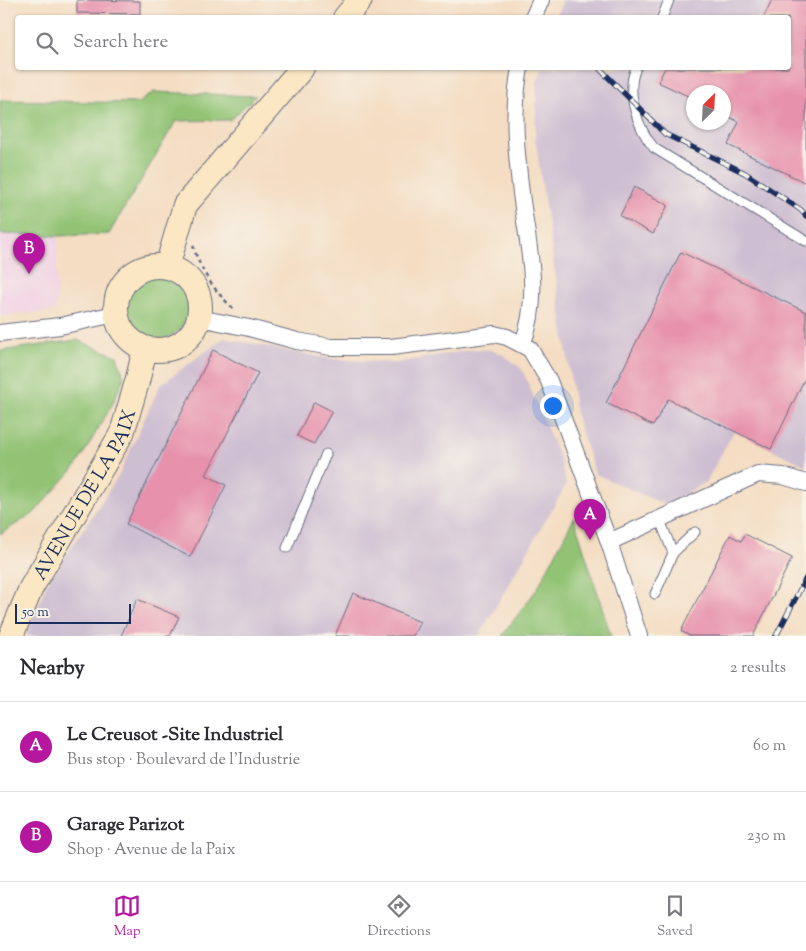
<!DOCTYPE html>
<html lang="en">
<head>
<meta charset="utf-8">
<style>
	:root { --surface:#fff; --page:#f2f2f3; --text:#2b2b33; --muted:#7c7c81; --line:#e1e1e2; --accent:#b5179e }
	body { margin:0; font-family:"Sorts Mill Goudy",serif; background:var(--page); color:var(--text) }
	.compass { position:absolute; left:686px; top:85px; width:45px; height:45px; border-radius:50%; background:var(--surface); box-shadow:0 1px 4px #0004; rotate:24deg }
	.scale { position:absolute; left:15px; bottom:12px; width:116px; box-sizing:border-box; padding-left:5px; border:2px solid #1b2f5e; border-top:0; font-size:14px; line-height:18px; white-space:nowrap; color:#1b2f5e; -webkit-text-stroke:4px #f7f3e8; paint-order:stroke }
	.you { position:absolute; left:552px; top:405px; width:18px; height:18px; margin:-12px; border:4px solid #fff; border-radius:50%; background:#1a73e8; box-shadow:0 0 0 8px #1a73e833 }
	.badge { display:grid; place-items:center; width:32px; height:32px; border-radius:50%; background:var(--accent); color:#fff; font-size:16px; font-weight:700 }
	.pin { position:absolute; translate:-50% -41px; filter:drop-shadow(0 1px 2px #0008) }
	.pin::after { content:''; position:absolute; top:26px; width:18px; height:15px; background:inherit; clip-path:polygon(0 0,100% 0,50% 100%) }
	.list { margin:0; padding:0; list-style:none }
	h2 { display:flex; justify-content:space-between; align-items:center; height:65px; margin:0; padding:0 20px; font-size:21px }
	h2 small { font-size:16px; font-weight:400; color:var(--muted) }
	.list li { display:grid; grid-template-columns:32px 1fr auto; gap:15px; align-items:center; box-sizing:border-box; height:90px; padding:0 20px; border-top:1px solid var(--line) }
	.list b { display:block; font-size:19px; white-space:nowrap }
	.list p { margin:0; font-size:16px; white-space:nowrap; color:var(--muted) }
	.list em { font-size:16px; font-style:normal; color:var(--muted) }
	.icon { flex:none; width:28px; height:28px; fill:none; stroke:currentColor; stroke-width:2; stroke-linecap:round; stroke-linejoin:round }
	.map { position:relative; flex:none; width:806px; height:636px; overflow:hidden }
	.search { position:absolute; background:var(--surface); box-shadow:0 1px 4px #0004; left:15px; right:15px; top:15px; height:55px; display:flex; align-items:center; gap:12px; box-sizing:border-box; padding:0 18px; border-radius:5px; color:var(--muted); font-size:19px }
	.sheet { height:245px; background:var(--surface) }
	nav { display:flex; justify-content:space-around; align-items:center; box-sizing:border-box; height:70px; border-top:1px solid var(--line); background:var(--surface); font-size:14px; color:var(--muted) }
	nav a { display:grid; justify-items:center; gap:2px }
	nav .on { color:var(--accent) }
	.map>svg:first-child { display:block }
	.built { fill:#f1d0e3 }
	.industrial { fill:#cebed1; fill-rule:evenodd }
	.green { fill:#92c374; stroke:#567969 }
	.building { fill:#e791ac }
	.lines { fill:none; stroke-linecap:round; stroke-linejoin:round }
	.lane-casing { stroke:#676c81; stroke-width:11 }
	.street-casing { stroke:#676c81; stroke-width:18 }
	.secondary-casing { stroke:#676c81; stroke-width:26 }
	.path { stroke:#676c81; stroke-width:2.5; stroke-dasharray:4 4; stroke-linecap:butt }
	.lane { stroke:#fff; stroke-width:9 }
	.street { stroke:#fff; stroke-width:16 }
	.secondary { stroke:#fbe7c3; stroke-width:24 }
	.rail-casing { stroke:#1b2f5e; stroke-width:5.5 }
	.rail { stroke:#f7f3e8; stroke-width:4; stroke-dasharray:11; stroke-linecap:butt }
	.labels { text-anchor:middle; stroke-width:4; stroke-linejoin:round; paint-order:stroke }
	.street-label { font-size:19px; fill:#1b2f5e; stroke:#f7f3e8 }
</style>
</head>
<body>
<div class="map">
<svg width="806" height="636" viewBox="0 0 806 636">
	<rect width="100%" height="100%" fill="#f7f3e8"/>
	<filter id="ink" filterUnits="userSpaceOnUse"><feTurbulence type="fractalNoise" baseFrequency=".02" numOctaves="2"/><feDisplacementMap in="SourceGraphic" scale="10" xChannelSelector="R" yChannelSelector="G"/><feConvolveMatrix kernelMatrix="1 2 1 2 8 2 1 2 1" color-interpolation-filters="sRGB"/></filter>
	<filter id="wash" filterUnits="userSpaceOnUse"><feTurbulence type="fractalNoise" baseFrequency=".0096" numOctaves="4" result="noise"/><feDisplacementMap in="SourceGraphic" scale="20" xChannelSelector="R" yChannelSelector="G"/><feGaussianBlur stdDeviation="1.12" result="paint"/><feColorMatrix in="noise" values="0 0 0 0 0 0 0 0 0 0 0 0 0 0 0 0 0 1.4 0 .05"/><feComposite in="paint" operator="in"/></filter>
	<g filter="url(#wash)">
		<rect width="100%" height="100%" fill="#f4ddc2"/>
		<!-- built -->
		<polygon class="built" points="0,234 58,236 56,311 0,316"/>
		<!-- industrial -->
		<g class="industrial">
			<path d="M 563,0 L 806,0 L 806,466 L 734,431 L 706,482 L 666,505 L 595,474 L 576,415 L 535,137 L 537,84 L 542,68 L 788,68 L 788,18 L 556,17 ZM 694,92 L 724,92 L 724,122 L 694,122 Z"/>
			<polygon points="224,338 331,359 396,363 476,349 491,350 502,354 522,369 560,459 566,485 479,636 26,636 46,586 119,475 160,385"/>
		</g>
		<!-- green -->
		<g class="green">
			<polygon points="154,92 256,96 230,120 176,121 109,234 58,236 0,234 0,100 138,103"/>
			<circle cx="157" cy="308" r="31"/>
			<polygon points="77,340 117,356 124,377 112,405 77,465 33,514 0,534 0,351"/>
			<polygon points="574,518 611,636 502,636 537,589"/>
		</g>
		<g id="blocks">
			<!-- building -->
			<g class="building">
				<polygon points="77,0 140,1 140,14 77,13"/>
				<polygon points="772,0 806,0 806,183 728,145 739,122 724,114 724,92 694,92 694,99 658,82 665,68 788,68 788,18 763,18"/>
				<polygon points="634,187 668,205 653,234 620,216"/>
				<polygon points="681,252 806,312 806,376 771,449 668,399 653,426 606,403"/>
				<polygon points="213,350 258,373 206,475 226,485 190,557 126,524"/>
				<polygon points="314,402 332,411 314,444 297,436"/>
				<polygon points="745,534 792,558 753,636 690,636 681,631 730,535 741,541"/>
				<polygon points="353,593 420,622 413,636 335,636"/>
				<polygon points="137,599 179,617 170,636 121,636"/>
			</g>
		</g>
	</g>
	<g filter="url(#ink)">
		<use href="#blocks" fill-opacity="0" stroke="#676c81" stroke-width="1"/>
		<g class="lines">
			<!-- lane casing -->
			<g class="lane-casing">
				<g id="lane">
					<polyline points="662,18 669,0"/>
					<path d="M 636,68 C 625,92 638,129 654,148 L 806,241"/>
					<polyline points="287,548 326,454"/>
					<polyline points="673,553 695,532"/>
					<polyline points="655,594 673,553 660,520"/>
				</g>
			</g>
			<!-- street casing -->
			<g class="street-casing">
				<g id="street">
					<polyline points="533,18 541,0"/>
					<path d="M 520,68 C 512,109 516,151 521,193 C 527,244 542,293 523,343"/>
					<polyline points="199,318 249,328 297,341 331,347 391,347 494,334 507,337 530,349 549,381 609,542 639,636"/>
					<polyline points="0,333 60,326 115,314"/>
					<polyline points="609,542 758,474 783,476 806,483"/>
				</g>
			</g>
			<!-- secondary casing -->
			<g class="secondary-casing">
				<g id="secondary">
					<polyline points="345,18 360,0"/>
					<circle cx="158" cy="308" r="42"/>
					<polyline points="167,267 185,205 302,68"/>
					<path id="s1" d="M 11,636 L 31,588 L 122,433 L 137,382 L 145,349"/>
				</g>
			</g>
			<!-- path -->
			<path class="path" d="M 193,245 C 200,271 215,292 234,309"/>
			<!-- lane -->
			<use href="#lane" class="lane"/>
			<!-- street -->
			<use href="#street" class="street"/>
			<!-- secondary -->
			<use href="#secondary" class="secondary"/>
			<!-- rail casing -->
			<g class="rail-casing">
				<g id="rail">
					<polyline points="599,68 665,134 745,173 801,210 806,216"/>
					<polyline points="776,636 806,578"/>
				</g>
			</g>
			<!-- rail -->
			<use href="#rail" class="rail"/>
		</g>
	</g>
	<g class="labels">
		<!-- street labels -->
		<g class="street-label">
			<text dy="7" stroke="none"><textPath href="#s1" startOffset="160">AVENUE DE LA PAIX</textPath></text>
		</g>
	</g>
</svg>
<svg class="compass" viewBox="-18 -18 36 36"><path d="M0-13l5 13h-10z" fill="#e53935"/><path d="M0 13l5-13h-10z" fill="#7c7c81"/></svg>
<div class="scale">50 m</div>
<div class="you"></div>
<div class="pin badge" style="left:590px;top:540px">A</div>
<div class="pin badge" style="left:29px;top:274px">B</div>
<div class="search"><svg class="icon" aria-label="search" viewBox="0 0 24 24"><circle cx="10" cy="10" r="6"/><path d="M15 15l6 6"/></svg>Search here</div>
</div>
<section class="sheet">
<h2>Nearby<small>2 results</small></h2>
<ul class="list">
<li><span class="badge">A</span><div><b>Le Creusot -Site Industriel</b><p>Bus stop · Boulevard de l'Industrie</p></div><em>60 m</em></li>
<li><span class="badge">B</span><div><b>Garage Parizot</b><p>Shop · Avenue de la Paix</p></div><em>230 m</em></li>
</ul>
</section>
<nav>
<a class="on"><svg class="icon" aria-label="map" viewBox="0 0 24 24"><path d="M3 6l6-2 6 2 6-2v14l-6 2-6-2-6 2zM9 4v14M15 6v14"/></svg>Map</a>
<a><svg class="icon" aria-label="directions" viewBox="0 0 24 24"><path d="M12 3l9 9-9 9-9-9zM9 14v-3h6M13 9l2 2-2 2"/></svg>Directions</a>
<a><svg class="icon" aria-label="saved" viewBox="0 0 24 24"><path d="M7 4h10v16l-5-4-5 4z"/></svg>Saved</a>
</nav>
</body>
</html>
